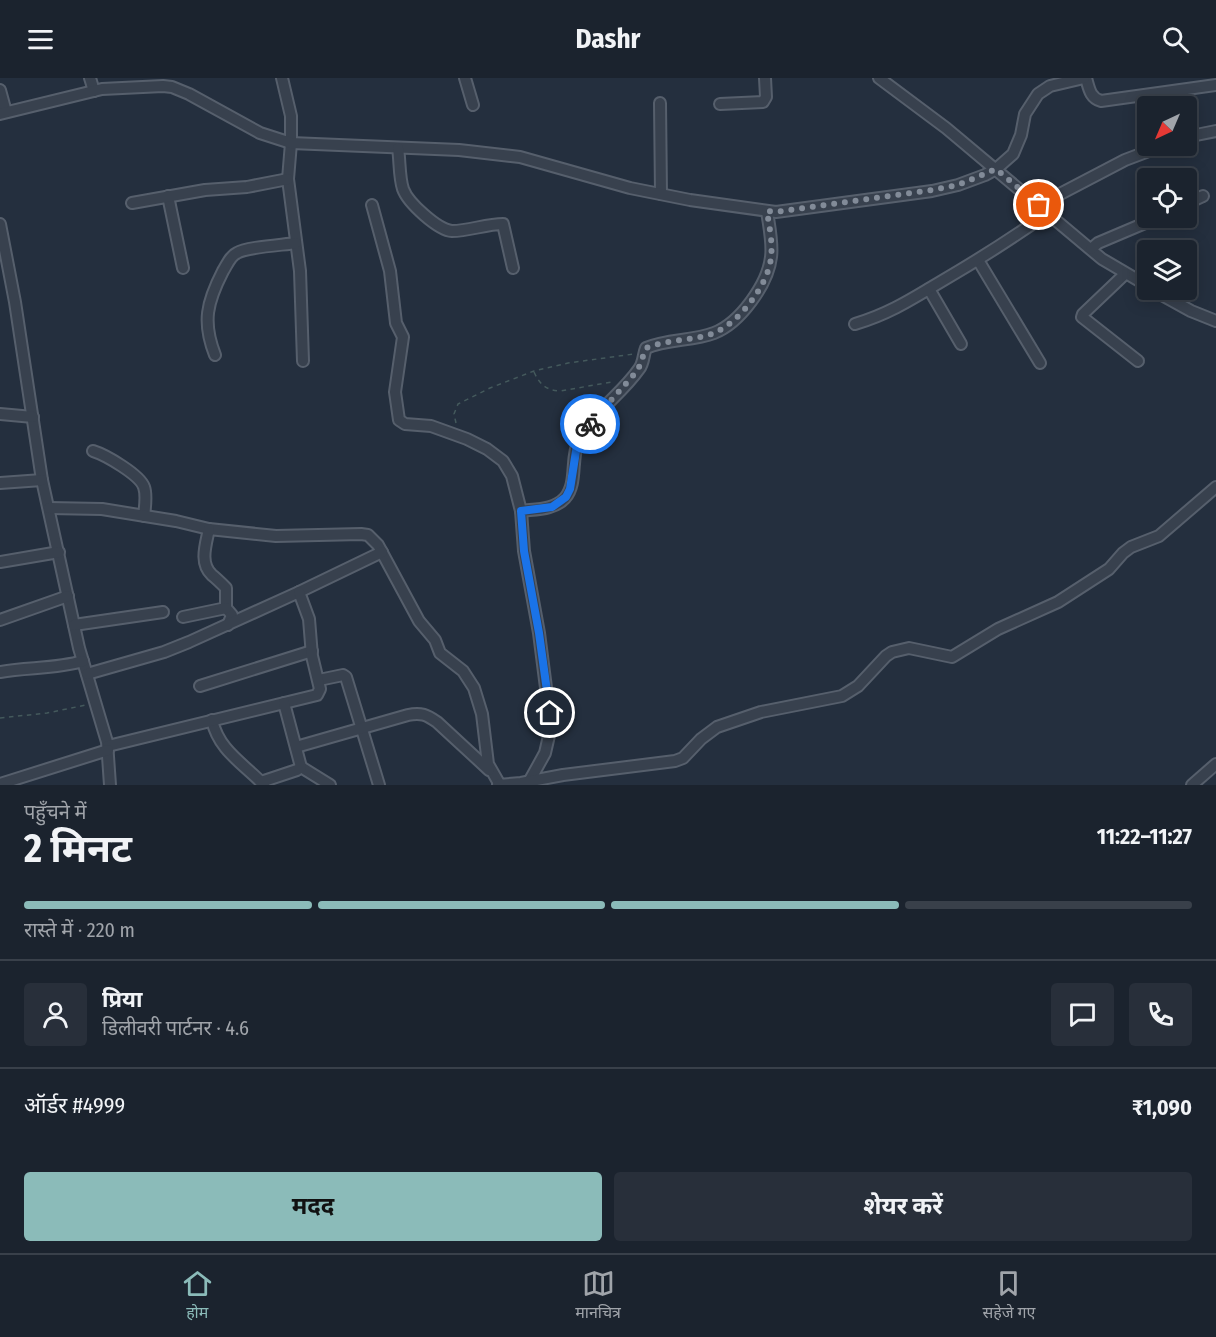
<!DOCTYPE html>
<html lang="hi">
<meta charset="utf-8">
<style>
body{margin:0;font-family:"Fira Sans Condensed","Noto Sans Devanagari",sans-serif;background:#282f3a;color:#f1f3f6;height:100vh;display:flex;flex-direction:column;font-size:22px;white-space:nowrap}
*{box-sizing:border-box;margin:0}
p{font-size:20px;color:#a0a4aa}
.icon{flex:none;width:33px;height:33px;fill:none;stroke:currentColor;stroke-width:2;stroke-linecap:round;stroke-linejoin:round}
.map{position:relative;height:707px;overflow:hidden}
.drawer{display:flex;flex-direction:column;background:#1b232e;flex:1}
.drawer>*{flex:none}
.needle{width:39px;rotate:224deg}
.fabs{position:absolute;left:1137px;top:18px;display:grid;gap:12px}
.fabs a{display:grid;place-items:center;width:60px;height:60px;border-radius:6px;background:#1b232e;box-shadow:0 3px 15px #0003,0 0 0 2px #39404a;font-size:30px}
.pin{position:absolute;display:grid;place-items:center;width:51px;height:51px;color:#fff;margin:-26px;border:3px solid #fff;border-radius:50%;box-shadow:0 2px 6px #0007}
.courier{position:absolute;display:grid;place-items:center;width:60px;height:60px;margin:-30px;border:4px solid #1a73e8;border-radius:50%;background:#fff;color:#222;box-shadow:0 2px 8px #0007}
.overview em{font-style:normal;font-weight:700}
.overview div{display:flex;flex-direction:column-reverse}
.overview{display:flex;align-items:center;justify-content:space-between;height:102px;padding:0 24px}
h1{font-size:39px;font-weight:700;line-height:45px}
.bar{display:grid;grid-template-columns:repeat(4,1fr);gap:9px 6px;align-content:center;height:72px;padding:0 24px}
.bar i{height:8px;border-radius:4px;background:#39404a}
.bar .active{background:#8bbbb9}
.bar p{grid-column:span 4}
.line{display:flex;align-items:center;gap:15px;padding:0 24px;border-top:2px solid #39404a}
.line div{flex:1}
.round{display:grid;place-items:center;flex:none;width:63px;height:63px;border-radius:6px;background:#282f3a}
.action{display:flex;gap:12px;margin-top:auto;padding:12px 24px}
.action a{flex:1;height:69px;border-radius:6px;background:#8bbbb9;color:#111;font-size:24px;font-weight:700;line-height:69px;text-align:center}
.action a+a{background:#282f3a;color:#f1f3f6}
header{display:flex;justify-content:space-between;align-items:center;height:78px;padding:0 24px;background:#1b232e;font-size:27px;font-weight:700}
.menu{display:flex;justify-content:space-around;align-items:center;height:84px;border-top:2px solid #39404a;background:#1b232e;font-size:16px;color:#a0a4aa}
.menu a{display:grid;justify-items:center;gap:3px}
.menu .active{color:#8bbbb9}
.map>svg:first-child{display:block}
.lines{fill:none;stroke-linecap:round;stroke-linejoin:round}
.minor-casing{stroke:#565f6c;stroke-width:14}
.path{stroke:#44595c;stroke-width:1.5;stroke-dasharray:4.5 4.5;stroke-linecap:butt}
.minor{stroke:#38414e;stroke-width:10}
.done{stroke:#828b98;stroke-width:6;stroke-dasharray:0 10.8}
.route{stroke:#1a73e8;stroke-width:8}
</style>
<header><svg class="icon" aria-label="menu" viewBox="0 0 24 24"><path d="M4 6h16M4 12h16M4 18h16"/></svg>Dashr<svg class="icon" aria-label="search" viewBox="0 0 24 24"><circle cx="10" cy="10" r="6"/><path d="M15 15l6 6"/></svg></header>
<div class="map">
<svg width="1216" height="707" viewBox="0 0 1216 707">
<rect width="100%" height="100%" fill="#242f3e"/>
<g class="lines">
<defs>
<g id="minor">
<path d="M90,0L94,13"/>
<path d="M282,0L291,38V65L288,101L300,193L303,283"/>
<path d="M465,0L473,27"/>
<path d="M879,0L946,50L1102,181L1148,208"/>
<path d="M1086,0C1089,10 1090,20 1101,23L1216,7"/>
<path d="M0,12L6,34"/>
<path d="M660,25L661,116"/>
<path d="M720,26L763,24L766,19L765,0"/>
<path d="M0,36L102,11L163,8L172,9L189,16L260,55L291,65L459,72L520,79L630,110L690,122L776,134L932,113L958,107L985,97L996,91L1013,76L1021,57L1025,36L1038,16L1050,8L1084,0"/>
<path d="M1186,59L1216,53"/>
<path d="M398,70C400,83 399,99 403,111C408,125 438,152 452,153C469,153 486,146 503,146L513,190"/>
<path d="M168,118L183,190"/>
<path d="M132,125L205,112L247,109L288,101"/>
<path d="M1186,126L1203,118"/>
<path d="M372,127L390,193L396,245L403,259L395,314L399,342L405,346L431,348L467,361L487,371L503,383L512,398L521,433L524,473L539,555L551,649L545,675L529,704"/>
<path d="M1039,127L1125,82L1162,68"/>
<path d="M0,146L15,224L42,402L79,570L107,664L110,707"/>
<path d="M1091,171L1098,165L1157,140"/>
<path d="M978,182L1040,285"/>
<path d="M1125,196L1083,236L1082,239L1138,283"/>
<path d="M929,211L961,266"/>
<path d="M1153,212L1191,233L1216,243"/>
<path d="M855,246C889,236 912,221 942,203C978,182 1014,159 1048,135"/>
<path d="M215,277C202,244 207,224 223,193C227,187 230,178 237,175C246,169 283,167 296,165"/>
<path d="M0,336L33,339"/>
<path d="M93,373C106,377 140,397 144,409C147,417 145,429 144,438"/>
<path d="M0,405L42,402"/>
<path d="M49,430L102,431L176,443L209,451L276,458L361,456L368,457L378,467L419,543L435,562L440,575L463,593L474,610L482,636L488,686L500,707"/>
<path d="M521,433C536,431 554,432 565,420C578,405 570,380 579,362C593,334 621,317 639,291C644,285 643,277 646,270C667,261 693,263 714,255C740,245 768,206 771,179C773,165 769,148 767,133"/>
<path d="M209,451C206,466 199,485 212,497C217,501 221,505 226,510V530L232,537L228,547"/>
<path d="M0,484L59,474"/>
<path d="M183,539L226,530"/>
<path d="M0,542L68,518"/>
<path d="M74,547L163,534"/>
<path d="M0,594C28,589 56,591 83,583"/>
<path d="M87,596L164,574L189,564L299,514L382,474"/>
<path d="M319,602L343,597L346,599L379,707"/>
<path d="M200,608L312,573"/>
<path d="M212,642C219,673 243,685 264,707"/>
<path d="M108,668L317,617L320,611L312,578L309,541L299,514"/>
<path d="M296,669L408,637C421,634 427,637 437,644L489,692"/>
<path d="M301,689L330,707"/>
<path d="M261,704L297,692L301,689L284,625"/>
<path d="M0,706L108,672"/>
<path d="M498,707L521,705L563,697L675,683L683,680L701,661L717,649L761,634L842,618L858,608L886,578L892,574L909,570L952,579L998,551L1058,524L1109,491L1123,475L1131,469L1159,458L1216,409"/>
<path d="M1192,707L1216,686"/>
</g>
</defs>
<use href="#minor" class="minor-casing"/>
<g class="path">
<path d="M534,294C540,307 546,312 560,313L612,304"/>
<path d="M456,345L454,336L458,326L490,310L534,293L568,285L634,276"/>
<path d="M0,640L47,635L86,627"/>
</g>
<use href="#minor" class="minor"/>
</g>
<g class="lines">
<path class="done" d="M590,346L638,292L646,270C668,261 693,263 714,255C739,245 769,206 771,179C773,164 769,148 767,133L776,134L932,112L958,107L996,91L1039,127"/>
<path class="route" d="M550,635L539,555L524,473L521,433L552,429L566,419L570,411L577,367L590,346"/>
</g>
</svg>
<div class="fabs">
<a><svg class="needle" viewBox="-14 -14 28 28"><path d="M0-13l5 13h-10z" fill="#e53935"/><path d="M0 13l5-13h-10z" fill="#a0a4aa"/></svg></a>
<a><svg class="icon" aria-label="locate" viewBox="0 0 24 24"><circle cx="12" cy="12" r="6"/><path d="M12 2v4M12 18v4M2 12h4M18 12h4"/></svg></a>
<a><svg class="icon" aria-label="layers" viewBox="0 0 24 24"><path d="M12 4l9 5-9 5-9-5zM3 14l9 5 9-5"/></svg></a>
</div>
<div class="pin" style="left:1039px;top:127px;background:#ea580c"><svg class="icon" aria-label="bag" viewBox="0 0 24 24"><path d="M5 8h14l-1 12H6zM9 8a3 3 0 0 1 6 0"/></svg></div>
<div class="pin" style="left:550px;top:635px;background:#1f2937"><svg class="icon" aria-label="home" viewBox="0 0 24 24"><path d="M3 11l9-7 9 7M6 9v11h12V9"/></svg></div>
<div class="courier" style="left:590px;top:346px"><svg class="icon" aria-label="bike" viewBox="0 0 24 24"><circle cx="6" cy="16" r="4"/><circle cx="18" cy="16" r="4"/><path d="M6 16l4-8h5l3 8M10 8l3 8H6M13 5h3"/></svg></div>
</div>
<section class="drawer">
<div class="overview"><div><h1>2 मिनट</h1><p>पहुँचने में</p></div><em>11:22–11:27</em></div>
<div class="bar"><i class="active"></i><i class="active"></i><i class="active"></i><i></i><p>रास्ते में · 220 m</p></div>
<div class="line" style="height:108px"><a class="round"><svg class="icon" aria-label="person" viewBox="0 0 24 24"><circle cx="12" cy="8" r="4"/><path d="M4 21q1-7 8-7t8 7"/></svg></a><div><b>प्रिया</b><p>डिलीवरी पार्टनर · 4.6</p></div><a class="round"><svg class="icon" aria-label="chat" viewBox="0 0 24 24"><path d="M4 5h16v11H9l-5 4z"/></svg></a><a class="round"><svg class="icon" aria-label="phone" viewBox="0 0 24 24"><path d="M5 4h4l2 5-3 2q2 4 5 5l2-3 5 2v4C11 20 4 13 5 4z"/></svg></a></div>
<div class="line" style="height:78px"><div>ऑर्डर #4999</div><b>₹1,090</b></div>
<div class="action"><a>मदद</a><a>शेयर करें</a></div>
</section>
<nav class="menu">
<a class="active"><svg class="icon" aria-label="home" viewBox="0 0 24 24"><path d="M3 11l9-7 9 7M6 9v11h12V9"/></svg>होम</a>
<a><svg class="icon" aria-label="map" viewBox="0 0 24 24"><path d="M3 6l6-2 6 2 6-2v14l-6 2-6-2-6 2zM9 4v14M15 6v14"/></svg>मानचित्र</a>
<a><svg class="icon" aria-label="saved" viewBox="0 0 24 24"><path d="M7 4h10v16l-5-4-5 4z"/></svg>सहेजे गए</a>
</nav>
